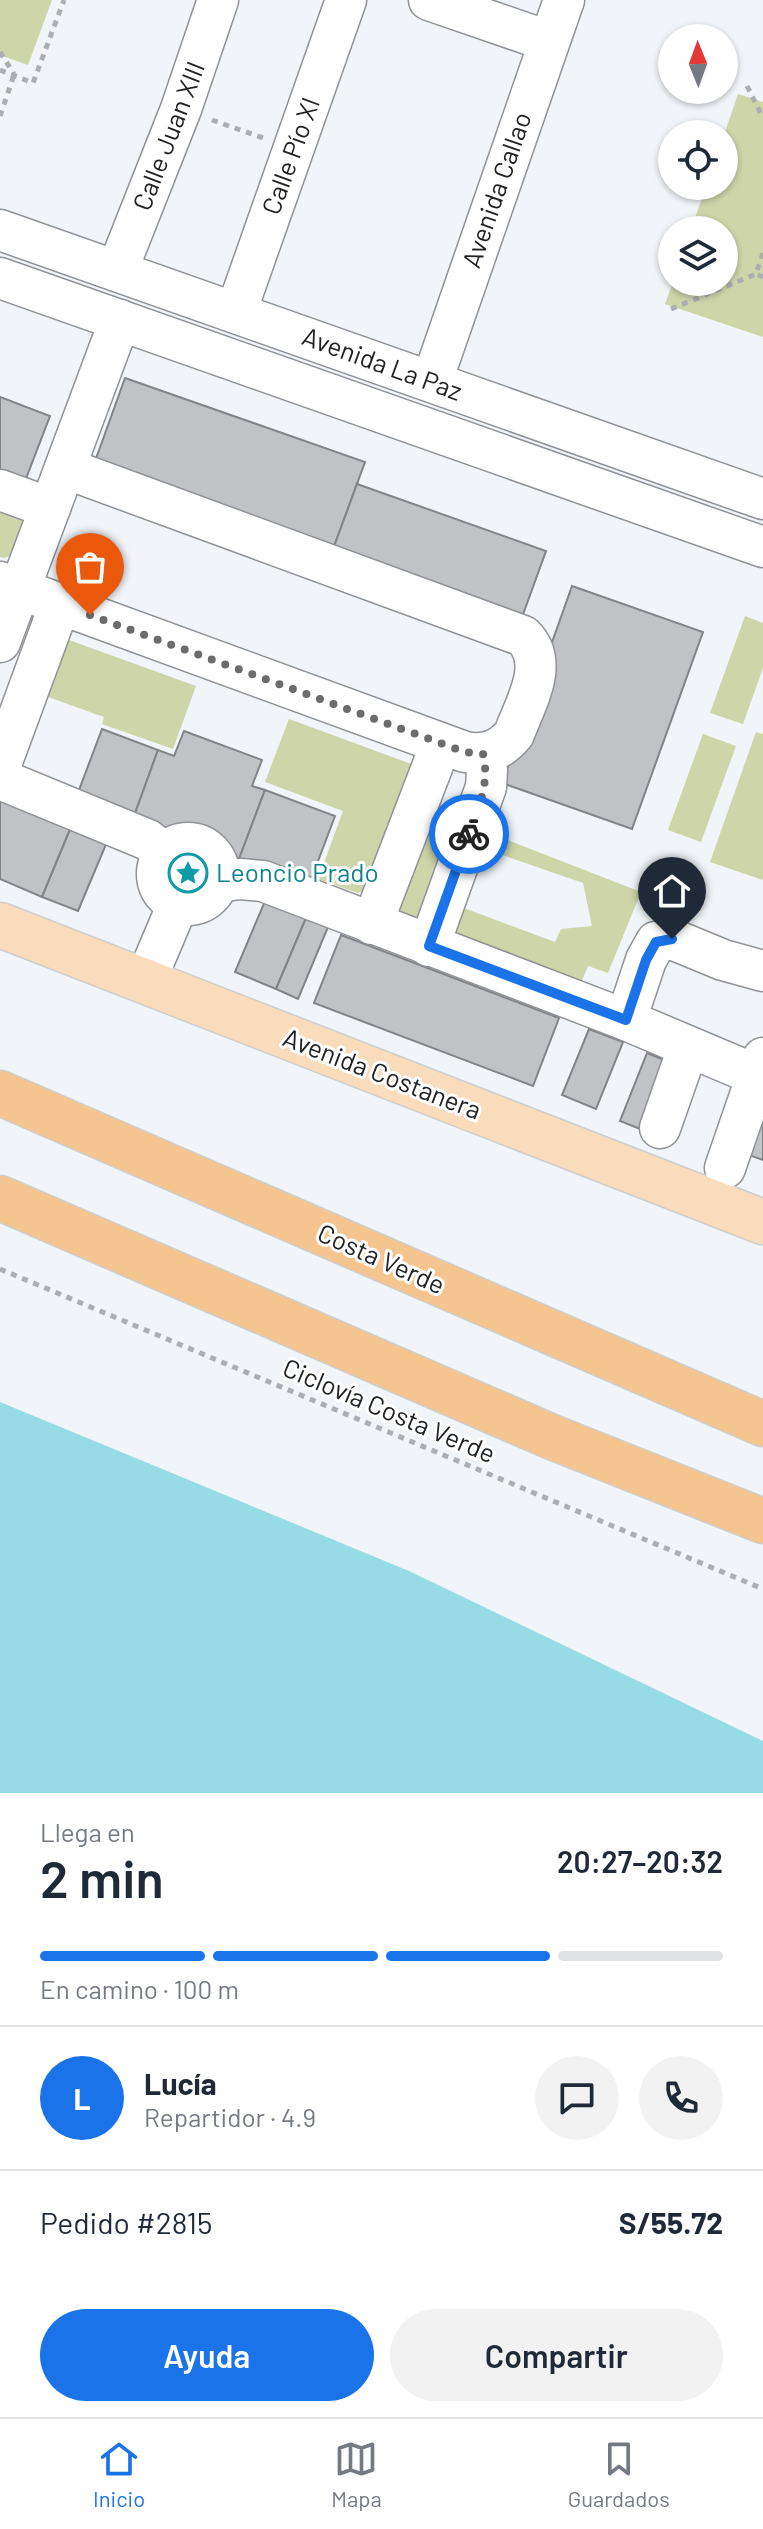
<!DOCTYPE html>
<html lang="es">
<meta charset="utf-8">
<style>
body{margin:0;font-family:Barlow,sans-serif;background:#f2f2f3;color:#1f2937;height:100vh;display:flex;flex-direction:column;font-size:30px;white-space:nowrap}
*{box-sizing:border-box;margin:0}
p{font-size:26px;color:#747a83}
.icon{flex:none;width:44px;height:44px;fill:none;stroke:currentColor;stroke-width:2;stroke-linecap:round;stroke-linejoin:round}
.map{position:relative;height:1793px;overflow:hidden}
.details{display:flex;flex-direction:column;background:#fff;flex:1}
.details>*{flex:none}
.needle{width:52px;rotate:359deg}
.tools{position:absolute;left:658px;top:24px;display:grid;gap:16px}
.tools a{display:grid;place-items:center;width:80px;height:80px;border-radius:50%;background:#fff;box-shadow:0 2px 6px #0004;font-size:40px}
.pin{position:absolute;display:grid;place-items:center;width:68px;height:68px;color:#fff;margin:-82px -34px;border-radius:50% 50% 50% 0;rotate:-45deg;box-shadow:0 0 8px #0007}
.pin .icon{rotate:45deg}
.courier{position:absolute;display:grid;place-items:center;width:80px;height:80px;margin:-40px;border:6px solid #1a73e8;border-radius:50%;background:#fff;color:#222;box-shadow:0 2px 10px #0007}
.summary em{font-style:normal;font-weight:600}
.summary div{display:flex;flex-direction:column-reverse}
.summary{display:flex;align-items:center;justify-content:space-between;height:136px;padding:0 40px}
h1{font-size:52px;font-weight:600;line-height:60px}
.bar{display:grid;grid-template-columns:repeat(4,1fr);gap:12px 8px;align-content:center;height:96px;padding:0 40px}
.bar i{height:10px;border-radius:6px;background:#e0e1e3}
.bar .on{background:#1a73e8}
.bar p{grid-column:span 4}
.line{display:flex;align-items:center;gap:20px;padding:0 40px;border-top:2px solid #e0e1e3}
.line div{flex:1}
.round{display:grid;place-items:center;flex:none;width:84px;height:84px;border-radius:42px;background:#f2f2f3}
.cta{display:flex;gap:16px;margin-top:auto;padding:16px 40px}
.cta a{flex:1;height:92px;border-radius:48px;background:#1a73e8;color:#fff;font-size:32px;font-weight:600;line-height:92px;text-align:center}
.cta a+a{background:#f2f2f3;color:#1f2937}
.tab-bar{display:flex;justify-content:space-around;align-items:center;height:112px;border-top:2px solid #e0e1e3;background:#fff;font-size:22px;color:#747a83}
.tab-bar a{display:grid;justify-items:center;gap:4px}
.tab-bar .on{color:#1a73e8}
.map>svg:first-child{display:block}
.green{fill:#ced5a9}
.water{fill:#97dbe5}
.building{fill:#c0c2c6;stroke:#828488;stroke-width:2}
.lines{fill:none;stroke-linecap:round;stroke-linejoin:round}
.minor-casing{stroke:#8f9296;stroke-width:43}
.major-casing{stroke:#cececf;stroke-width:47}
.highway-casing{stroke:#cececf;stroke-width:47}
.path{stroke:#acafb2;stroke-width:5;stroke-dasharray:6 6;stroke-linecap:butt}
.minor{stroke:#fff;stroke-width:40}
.major{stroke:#f9dcbc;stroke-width:44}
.highway{stroke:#f5c590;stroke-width:44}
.done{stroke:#6a6c6e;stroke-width:8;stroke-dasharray:0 14.4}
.route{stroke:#1a73e8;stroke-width:10}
.labels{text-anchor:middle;stroke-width:6;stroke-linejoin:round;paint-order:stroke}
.street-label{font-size:26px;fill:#212224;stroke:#fff}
.culture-label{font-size:26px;fill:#0d838f;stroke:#fff;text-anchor:start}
</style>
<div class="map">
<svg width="763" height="1793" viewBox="0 0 763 1793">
<rect width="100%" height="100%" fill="#f1f4f8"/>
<g class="green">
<path d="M0,0H52L28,65L0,55Z"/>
<path d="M738,94L763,102V337L665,304L673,282H724V230H691L706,186H724V135Z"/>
<path d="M0,501L28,517L13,555L4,558L0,557Z"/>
<path d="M745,616L763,623V668L743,724L710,713Z"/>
<path d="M69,640L196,686L173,749L102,724L104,717L48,697Z"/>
<path d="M289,719L414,765L368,889L358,893L318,879L343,811L265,782Z"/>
<path d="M756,732L763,734V880L710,862Z"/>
<path d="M703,734L736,746L701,842L668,830Z"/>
<path d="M431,811L456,820L415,926L390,916Z"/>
<path d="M479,829L641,892L608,973L588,966L579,988L451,937L453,904L555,942L561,929L592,926L583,883L494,852L489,865L463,875Z"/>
</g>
<path class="water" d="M0,1402L409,1571L763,1741V1793H0Z"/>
<g class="building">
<path d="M125,378L365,462L332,552L93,467Z"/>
<path d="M0,397L50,416L22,489L0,481Z"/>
<path d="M357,484L546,551L521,620L332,552Z"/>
<path d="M572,586L703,632L632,829L502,783Z"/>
<path d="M102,729L158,750L133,819L76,798Z"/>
<path d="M184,731L262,760L252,786L265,790L239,859L133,819L158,750L174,756Z"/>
<path d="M265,790L335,816L309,885L239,859Z"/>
<path d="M0,799L71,827L42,897L0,879Z"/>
<path d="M71,827L107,842L78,911L42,897Z"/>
<path d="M265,901L306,918L276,989L235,972Z"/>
<path d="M306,918L328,927L298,999L276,989Z"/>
<path d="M341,935L559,1018L533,1086L314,1003Z"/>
<path d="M589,1029L623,1042L596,1109L562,1095Z"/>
<path d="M647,1053L667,1061L640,1129L620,1121Z"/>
<path d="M763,1100V1160L743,1153Z"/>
</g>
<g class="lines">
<defs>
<g id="minor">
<path d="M429,0L548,41"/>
<path d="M0,230L763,499"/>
<path d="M117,271L181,109L218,0"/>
<path d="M0,278L763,547"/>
<path d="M236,312L346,0"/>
<path d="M432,381L564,0"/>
<path d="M0,490L50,508"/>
<path d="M0,582L465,752C485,756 501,750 514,734C525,704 551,663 523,636L65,468"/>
<path d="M0,642L120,320"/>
<path d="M0,767L60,604"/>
<path d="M0,779L148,840L164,853"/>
<circle cx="188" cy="874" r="31"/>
<path d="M218,882L240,879L263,881L626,1020L756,1075"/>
<path d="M372,924L441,744"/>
<path d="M429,946L486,787L487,770L483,754"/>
<path d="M145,982L178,904"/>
<path d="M626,1020L646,960L656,942L672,939L723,960L763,971"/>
<path d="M660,1128L688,1048"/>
<path d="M725,1168L763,1058"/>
</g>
<path id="major" d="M0,925L763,1222"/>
<g id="highway">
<path d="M0,1093L763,1424"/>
<path d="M0,1198L552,1437L763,1521"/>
</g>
</defs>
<use href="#minor" class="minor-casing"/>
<use href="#major" class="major-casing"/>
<use href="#highway" class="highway-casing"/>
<g class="path">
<path d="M0,52L14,74"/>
<path d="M0,70L33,83L64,0"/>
<path d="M747,86L763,118"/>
<path d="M0,116L14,75"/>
<path d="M212,120L263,138"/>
<path d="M763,253L756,274L763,277"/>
<path d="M671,309L756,274"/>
<path d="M0,1269L763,1589"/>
</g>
<use href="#minor" class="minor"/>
<use href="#major" class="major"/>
<use href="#highway" class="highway"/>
</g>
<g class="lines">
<path class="done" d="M90,615L465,752L483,754C490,783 479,806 469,834"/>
<path class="route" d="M469,834L429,946L626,1020L646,960L656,942L672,939"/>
</g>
<defs>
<symbol id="sight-ring" viewBox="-11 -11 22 22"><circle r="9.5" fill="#fff" stroke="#0f9aa8" stroke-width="1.5"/><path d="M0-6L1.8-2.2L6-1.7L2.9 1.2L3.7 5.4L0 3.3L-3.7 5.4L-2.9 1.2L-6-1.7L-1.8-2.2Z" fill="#0f9aa8"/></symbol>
</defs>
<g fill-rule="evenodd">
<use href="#sight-ring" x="166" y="851" width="44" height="44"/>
</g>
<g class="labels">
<g class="street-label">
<text transform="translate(169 136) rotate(-69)" y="9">Calle Juan XIII</text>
<text transform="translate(291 156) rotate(-70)" y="9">Calle Pío XI</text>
<text transform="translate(497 190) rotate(-71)" y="9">Avenida Callao</text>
<text transform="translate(382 364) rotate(20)" y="9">Avenida La Paz</text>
<text transform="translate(382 1074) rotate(21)" y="9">Avenida Costanera</text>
<text transform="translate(381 1259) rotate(24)" y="9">Costa Verde</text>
<text transform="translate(389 1411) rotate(23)" y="9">Ciclovía Costa Verde</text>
</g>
<g class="culture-label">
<text x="216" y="882">Leoncio Prado</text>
</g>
</g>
</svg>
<div class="tools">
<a><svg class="needle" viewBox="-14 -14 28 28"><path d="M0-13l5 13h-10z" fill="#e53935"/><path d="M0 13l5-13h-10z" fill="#747a83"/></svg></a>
<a><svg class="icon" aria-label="locate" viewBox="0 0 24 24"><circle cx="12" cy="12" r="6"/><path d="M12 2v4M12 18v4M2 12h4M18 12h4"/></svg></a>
<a><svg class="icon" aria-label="layers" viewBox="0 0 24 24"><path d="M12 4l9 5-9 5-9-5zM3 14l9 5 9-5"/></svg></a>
</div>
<div class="pin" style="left:90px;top:615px;background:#ea580c"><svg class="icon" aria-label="bag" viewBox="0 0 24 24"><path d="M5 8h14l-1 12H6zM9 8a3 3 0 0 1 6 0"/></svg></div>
<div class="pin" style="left:672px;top:939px;background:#1f2937"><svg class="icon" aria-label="home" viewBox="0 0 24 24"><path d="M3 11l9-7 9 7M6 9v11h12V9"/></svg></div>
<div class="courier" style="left:469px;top:834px"><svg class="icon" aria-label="bike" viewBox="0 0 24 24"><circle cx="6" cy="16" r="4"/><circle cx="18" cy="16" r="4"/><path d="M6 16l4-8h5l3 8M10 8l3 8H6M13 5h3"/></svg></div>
</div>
<section class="details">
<div class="summary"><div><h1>2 min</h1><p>Llega en</p></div><em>20:27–20:32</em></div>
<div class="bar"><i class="on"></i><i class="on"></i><i class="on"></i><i></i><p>En camino · 100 m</p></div>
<div class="line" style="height:144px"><b class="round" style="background:#1a73e8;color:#fff">L</b><div><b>Lucía</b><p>Repartidor · 4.9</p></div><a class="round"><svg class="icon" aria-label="chat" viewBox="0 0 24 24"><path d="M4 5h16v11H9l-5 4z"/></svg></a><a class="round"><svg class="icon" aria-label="phone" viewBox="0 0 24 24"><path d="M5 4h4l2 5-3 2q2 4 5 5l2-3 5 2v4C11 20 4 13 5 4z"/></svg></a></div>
<div class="line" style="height:104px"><div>Pedido #2815</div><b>S/55.72</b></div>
<div class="cta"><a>Ayuda</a><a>Compartir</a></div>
</section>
<nav class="tab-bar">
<a class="on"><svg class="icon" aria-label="home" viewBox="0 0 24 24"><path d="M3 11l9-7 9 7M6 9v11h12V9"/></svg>Inicio</a>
<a><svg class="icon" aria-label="map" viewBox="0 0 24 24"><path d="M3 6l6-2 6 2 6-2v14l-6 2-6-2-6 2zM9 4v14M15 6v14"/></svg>Mapa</a>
<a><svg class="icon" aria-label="saved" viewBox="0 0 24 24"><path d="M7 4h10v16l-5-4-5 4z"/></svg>Guardados</a>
</nav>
